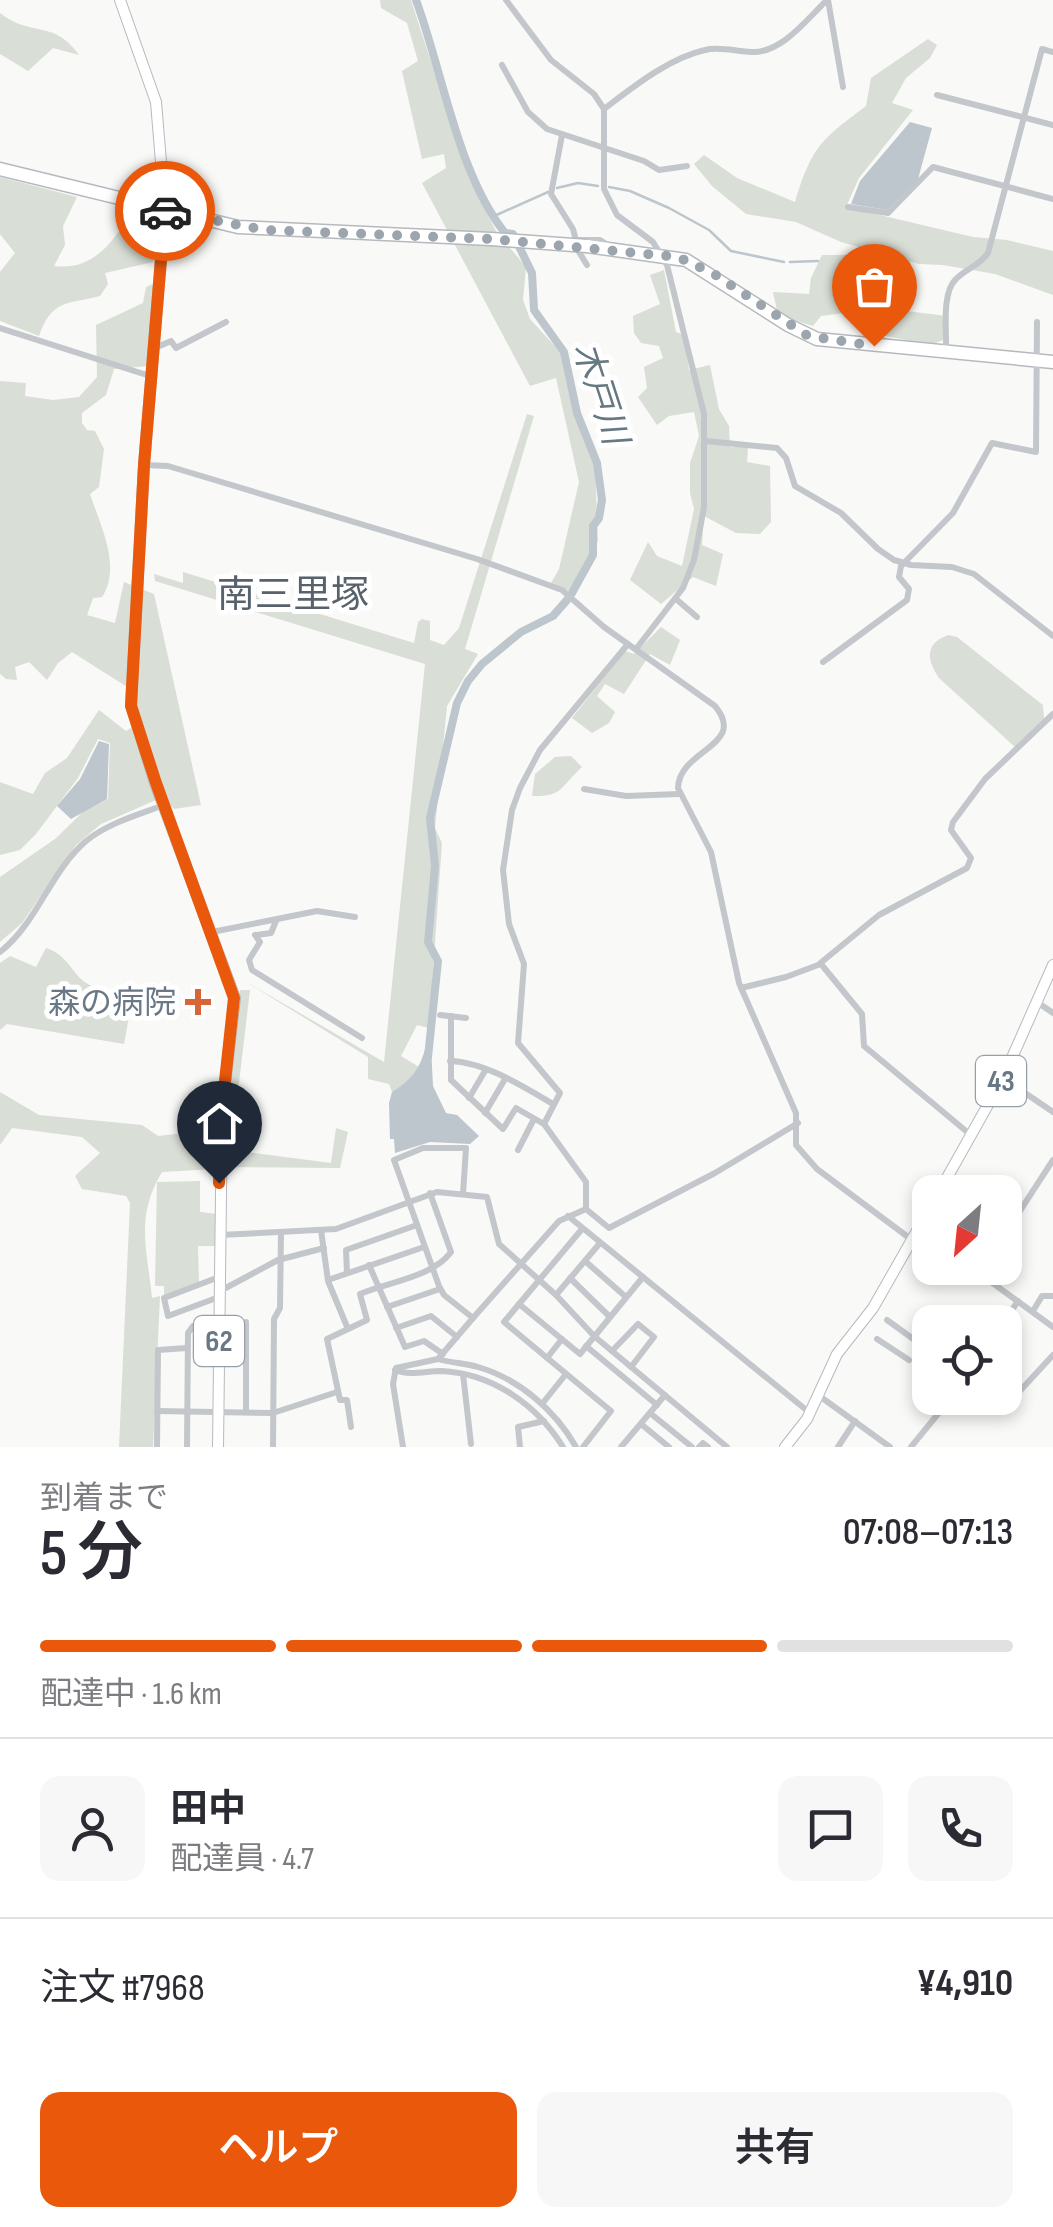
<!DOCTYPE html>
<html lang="ja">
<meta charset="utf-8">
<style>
body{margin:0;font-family:"Sofia Sans Condensed","Noto Sans JP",sans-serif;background:#f7f7f7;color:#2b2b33;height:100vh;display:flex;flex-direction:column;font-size:38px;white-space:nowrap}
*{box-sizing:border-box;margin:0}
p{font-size:32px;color:#7c7c81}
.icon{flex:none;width:55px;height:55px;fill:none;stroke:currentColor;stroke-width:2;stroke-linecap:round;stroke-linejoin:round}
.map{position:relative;height:1447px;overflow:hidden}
.panel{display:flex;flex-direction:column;background:#fff;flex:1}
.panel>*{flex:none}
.needle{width:65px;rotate:207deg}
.fabs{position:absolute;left:912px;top:1175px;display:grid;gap:20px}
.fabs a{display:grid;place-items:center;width:110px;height:110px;border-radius:20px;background:#fff;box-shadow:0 5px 15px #0003;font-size:50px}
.pin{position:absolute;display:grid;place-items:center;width:85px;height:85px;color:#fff;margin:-102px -42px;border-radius:50% 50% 50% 0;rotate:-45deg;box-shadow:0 0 10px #0007}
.pin .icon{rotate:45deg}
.courier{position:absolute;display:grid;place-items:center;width:100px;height:100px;margin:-50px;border:8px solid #ea580c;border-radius:50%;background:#fff;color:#222;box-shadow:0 2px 12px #0007}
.head em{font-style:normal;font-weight:600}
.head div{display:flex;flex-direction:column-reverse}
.head{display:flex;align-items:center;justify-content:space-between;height:170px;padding:0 40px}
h1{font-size:65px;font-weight:600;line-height:75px}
.bar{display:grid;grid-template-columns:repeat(4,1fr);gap:15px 10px;align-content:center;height:120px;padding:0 40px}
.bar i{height:12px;border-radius:8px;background:#e1e1e2}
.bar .current{background:#ea580c}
.bar p{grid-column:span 4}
.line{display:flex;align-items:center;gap:25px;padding:0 40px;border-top:2px solid #e1e1e2}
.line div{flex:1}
.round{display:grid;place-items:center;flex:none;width:105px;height:105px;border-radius:20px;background:#f7f7f7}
.cta{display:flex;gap:20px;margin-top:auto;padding:20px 40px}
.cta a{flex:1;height:115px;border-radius:20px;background:#ea580c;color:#fff;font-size:40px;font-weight:600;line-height:115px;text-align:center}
.cta a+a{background:#f7f7f7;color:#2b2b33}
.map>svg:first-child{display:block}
.green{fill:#d9ded6}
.water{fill:#bdc6cc}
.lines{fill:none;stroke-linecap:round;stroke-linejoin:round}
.stream{stroke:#bdc6cc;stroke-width:2.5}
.river{stroke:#bdc6cc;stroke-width:8}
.major-casing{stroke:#b6babe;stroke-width:12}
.highway-casing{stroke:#b6b9bd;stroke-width:15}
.minor{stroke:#c3c6ca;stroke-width:6}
.major{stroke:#fff;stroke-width:10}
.highway{stroke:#fff;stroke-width:12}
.highway-bridge-casing{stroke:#b6b9bd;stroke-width:15;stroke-linecap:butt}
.highway-bridge{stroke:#fff;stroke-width:12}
.done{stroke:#9ca5ae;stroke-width:10;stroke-dasharray:0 18}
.route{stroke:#ea580c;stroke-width:12}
.poi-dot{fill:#d86538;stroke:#fff;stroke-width:4}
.labels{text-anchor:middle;stroke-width:10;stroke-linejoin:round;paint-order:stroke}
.shield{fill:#fff;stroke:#97a0aa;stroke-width:2.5}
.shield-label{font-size:30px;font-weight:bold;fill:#6a7886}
.poi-label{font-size:32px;fill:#6a7886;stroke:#fff;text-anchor:end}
.water-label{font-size:35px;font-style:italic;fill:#667881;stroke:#fff}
.quarter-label{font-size:38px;fill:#58626c;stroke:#fff}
</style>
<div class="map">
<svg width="1053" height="1447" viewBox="0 0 1053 1447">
<rect width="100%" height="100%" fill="#f9f9f7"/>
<g class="green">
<path d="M380,0H411L468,176L496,231L526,267L523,300L530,319L562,354L572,403L595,466L598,540L588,571L569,591L551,583L559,569L579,482L556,378L530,386L422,183L446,168L444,154L422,159L402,71L418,61L407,23L381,8Z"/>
<path d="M0,13C32,38 54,19 79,55L53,48L28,71L0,54Z"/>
<path d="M928,39L937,45L930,58L906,78L892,103L913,110L859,178L846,207L973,237L1007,240L1053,251V295L995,274L943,265L919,264L841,242L796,222L746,214L712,186L694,164L704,155L737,178L795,202C812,146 821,140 866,106L871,78Z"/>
<path d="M0,177L77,197L63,226L65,245L54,266C92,271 113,243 130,214L149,216L160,233L153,262L105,273L108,284L100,296C66,305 52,299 39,336L0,321V272L15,253L0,234Z"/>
<path d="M822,255H854C845,278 850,290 844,313L821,316L813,326L778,315L773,292L809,294L811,278Z"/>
<path d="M664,270L676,332L684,335L689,370L710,365L719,409L729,426L730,447H748L747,462L770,466L771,522L760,534L736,533L704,516L702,545L723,554L716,586L693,577L661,604L630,580L648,542L657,556L682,566L694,509L690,493V463L699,436L694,412L669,416L657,425L638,397L647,388L644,367L663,358L659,346L641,343L634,333L633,316L660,304L650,275Z"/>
<path d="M155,283L149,366L114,369L106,395L82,413V423L87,430L95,431L104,449L99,487L90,494C100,525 122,566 102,597L93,598L87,615L115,623L124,582L154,594L201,805L174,809L163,797L101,824L76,845L22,923L0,942V877L55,839L84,811L108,799L110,743L98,739L78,778L36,834L20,850L0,855V782L33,794L45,773L67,758L99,710L126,731L134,726L132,690L72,652L58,663L47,680L29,662L15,667L17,680L6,679L0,674V381L26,383L25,396L53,400L79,397L97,377L96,325L143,303L146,287Z"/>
<path d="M882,308L947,316L943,340L931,345L881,335Z"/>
<path d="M527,414L534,416L465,649L478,654L447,706L435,828L442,843L429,1028L417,1025L401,1056L419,1067L406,1084L392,1092L389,1084L368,1079V1057L243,980L384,1062L425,664L155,581L154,574L183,583V572L414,643L418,622L422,619L430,621V640L444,645L459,628Z"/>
<path d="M661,627L680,640L670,665L650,654L624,694L605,684L597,696L615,712L609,723L592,733L572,718L625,651L634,654Z"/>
<path d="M948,635L957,637L1043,705L1044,719L1015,747L939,678C927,660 924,644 948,635Z"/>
<path d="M571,756L582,767C560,787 563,797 532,796L535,774L555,757Z"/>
<path d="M46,948C79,959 69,991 118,990L130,1011L124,1044L7,1024L0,1030V963L10,956L36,967Z"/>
<path d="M240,990H250L231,1150L331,1163L336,1128L348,1132L340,1168L223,1167L224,1113Z"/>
<path d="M0,1092L39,1115L142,1125L158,1136L209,1130L214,1169L162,1172C135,1217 147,1248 152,1298L160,1296L153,1447H119L130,1203L126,1196L82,1189L75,1176L100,1153L82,1137L12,1128L0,1145Z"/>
<path d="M200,1181V1212L217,1214L216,1246H198L199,1283L164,1296V1286H155L157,1182Z"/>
</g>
<g class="water">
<path d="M910,122L932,128L918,179L887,210L851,204L860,181Z"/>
<path d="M99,741L109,744L107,799L71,819L57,806L80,779Z"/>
<path d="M426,1046L431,1047L433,1086L446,1113L457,1115L479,1136L470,1144L430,1142L395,1153L394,1139H390L389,1103L392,1092C413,1079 420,1068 426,1046Z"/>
</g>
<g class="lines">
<g class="stream">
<path d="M609,187L630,191L669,208L709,230L731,251L784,262"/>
<path d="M557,188L578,183L598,186"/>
<path d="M492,217L548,192"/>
<path d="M790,262L818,261"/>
</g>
<g class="river">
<path d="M416,0C443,73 457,172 505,233L513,234L532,273L534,310L564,352L577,413L597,463L602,500L599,518L593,526V555L572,593"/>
<path d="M428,1057L438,961L428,942L435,866L430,818L457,703L468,681L482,664L521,632L553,616L567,600"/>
</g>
<defs>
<g id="major">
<path d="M120,0L156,102L165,210L144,465L131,705L155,783L235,998L222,1109L218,1447"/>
<path d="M939,1192L1003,1078L1053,965"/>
<path d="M785,1447L807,1419L837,1354L873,1308L930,1208"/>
</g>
<g id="highway">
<path d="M0,169L238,227L491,239"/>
<path d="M587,246L686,260L788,325L817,339L1053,362"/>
</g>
</defs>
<use href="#major" class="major-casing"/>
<use href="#highway" class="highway-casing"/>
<g class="minor">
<path d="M506,0L551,60L594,94L604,109V189L617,215L653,242L667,265L704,414V507L694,560L683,588L636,649"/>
<path d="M828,0L843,87"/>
<path d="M502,65L528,112L547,129L644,161L659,170L687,166"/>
<path d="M937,95L1053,125"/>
<path d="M604,109C633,87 669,58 705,50C720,46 737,52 752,52C782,53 807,19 827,0"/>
<path d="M562,135L551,194L573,229L579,252L587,265"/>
<path d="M848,207L888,213L933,167L1053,199"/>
<path d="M576,240H600L608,245"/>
<path d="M0,328L150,376"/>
<path d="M155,348L171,341L176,348L226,322"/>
<path d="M946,351C947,332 941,293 956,279C967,268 979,266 988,253L1042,49L1053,52"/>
<path d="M706,441L777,448L786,458L795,486L841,513L878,549L894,560L911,565L952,567L974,574L1053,636"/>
<path d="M145,465L168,466L477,559L562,590L604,627L715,706C748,746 679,749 678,788L711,852L739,983L796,1113V1145L817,1169L912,1240"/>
<path d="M676,599L697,617"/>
<path d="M823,662L907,600L909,589L899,577L901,566L953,513L992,443L1036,452L1037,322"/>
<path d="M584,789L626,796L679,794"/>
<path d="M212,932L317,911L355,917"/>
<path d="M255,935L260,942L249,960L252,970L362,1038"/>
<path d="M257,935L271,933L276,921"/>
<path d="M0,952C38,922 50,872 86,841C108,823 138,815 164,805"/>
<path d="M821,964L862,1014L864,1046L972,1136"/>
<path d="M741,988L786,977L818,965L879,915L967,868L971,858L951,830L953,822L985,779L1053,714"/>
<path d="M1037,1002L1053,1013"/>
<path d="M440,1015L466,1018"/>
<path d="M451,1016V1080L503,1129L516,1108L544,1124L586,1182V1209L609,1228L715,1173L798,1123"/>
<path d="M450,1061C485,1062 524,1087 553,1104"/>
<path d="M1003,1078L1053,1112"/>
<path d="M469,1098L485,1071"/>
<path d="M485,1113L505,1079"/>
<path d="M544,1124L560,1093L518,1043L524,964L509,924L503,870L512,810L520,788L540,750L628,644"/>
<path d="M518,1150L534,1119"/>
<path d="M463,1194L466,1148H423L394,1160L439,1286L444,1295L473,1318L559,1221L586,1209"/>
<path d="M568,1216L810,1413"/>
<path d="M582,1229L504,1322L611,1411L583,1447"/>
<path d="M918,1229L930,1237"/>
<path d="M321,1230L328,1281L348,1329"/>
<path d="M1005,1234L1053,1160"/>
<path d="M220,1235L336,1229L437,1192L487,1197L499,1244L556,1295L594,1336L727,1447"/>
<path d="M585,1261L626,1297"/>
<path d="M369,1265L405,1347L424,1341L443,1354"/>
<path d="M972,1268L1053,1327"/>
<path d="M347,1273L346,1250L417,1225"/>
<path d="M219,1277L164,1298L168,1316L219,1297"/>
<path d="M570,1278L610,1317"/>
<path d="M328,1280L424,1247"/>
<path d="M220,1291L278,1260L324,1248"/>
<path d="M556,1295L600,1243"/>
<path d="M519,1304L580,1354L643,1277"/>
<path d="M387,1307L440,1289"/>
<path d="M1033,1311L1042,1296H1053"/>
<path d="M887,1320L930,1351"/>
<path d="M1004,1322L1018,1301"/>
<path d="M396,1328L431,1316L457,1337"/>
<path d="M877,1339L909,1360"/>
<path d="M586,1346L657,1405"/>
<path d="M612,1351L638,1324L654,1337L631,1367"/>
<path d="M547,1358L562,1339"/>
<path d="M438,1359C451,1363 465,1363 478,1367C519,1379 555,1410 576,1447"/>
<path d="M395,1370C409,1376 426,1371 441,1371C492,1373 537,1405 563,1447"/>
<path d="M463,1374L471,1444"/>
<path d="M818,1395L890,1447"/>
<path d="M995,1398L1006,1406L1053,1355"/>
<path d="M542,1404L566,1374"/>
<path d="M157,1411L273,1413L337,1392"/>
<path d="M246,1412V1322"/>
<path d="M650,1413L692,1447"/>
<path d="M641,1424L669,1447"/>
<path d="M351,1427L347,1400H340L327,1339L367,1320L360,1294C388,1282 433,1277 451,1252L430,1193"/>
<path d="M157,1447L158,1350L187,1348"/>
<path d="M187,1447L188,1333L193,1326L219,1327"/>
<path d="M273,1447L274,1319L280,1308L281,1233"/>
<path d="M403,1447L393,1384L396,1368L438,1359L473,1318"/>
<path d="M520,1447L518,1427L544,1421"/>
<path d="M621,1447L665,1395"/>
<path d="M699,1447L703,1443L708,1447"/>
<path d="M838,1447L855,1421"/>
<path d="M911,1447L951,1398"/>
</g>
<use href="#major" class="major"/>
<use href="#highway" class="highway"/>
<defs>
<path id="highway-bridge" d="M491,239L587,246"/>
</defs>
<use href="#highway-bridge" class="highway-bridge-casing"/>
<use href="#highway-bridge" class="highway-bridge"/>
</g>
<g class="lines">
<path class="done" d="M165,211L265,230L491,239L678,257L714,274L808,336L874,346"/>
<path class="route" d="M165,211L144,465L131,706L156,783L234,998L222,1109L219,1183"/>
</g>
<path class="poi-dot" d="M193 987h10v10h10v10h-10v10h-10v-10h-10v-10h10z"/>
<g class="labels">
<g class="shield">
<rect x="976" y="1056" width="50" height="50" rx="8"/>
<rect x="194" y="1316" width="50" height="50" rx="8"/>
</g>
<g class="shield-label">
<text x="1001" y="1091">43</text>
<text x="219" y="1351">62</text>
</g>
<g class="poi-label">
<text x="176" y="1013">森の病院</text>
</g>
<g class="water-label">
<text transform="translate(601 393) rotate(72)" y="12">木戸川</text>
</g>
<g class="quarter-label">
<text x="293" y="607">南三里塚</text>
</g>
</g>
</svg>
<div class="fabs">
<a><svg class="needle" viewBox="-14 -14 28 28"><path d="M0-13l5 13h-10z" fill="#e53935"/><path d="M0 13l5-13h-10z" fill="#7c7c81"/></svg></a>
<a><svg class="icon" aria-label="locate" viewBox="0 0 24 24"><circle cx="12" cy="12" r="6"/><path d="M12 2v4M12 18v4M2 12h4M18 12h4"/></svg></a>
</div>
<div class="pin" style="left:874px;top:346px;background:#ea580c"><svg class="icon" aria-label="bag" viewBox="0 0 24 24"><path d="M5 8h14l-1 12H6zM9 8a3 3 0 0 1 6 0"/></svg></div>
<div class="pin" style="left:219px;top:1183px;background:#1f2937"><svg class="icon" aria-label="home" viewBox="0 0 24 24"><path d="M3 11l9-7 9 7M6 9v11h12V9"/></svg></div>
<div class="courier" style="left:165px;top:211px"><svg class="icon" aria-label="car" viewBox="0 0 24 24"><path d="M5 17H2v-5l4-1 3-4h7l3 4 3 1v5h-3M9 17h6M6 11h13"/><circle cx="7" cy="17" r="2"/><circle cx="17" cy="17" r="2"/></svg></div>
</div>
<section class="panel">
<div class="head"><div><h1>5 分</h1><p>到着まで</p></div><em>07:08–07:13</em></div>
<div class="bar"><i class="current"></i><i class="current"></i><i class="current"></i><i></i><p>配達中 · 1.6 km</p></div>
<div class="line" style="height:180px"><a class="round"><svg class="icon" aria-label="person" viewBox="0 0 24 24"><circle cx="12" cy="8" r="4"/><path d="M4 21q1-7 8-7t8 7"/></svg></a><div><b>田中</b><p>配達員 · 4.7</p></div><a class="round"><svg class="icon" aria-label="chat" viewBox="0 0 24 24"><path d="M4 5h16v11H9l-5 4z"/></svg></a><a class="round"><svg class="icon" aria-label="phone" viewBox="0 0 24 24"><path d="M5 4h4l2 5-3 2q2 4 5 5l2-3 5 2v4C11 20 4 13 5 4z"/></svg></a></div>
<div class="line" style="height:130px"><div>注文 #7968</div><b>¥4,910</b></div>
<div class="cta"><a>ヘルプ</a><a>共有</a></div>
</section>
